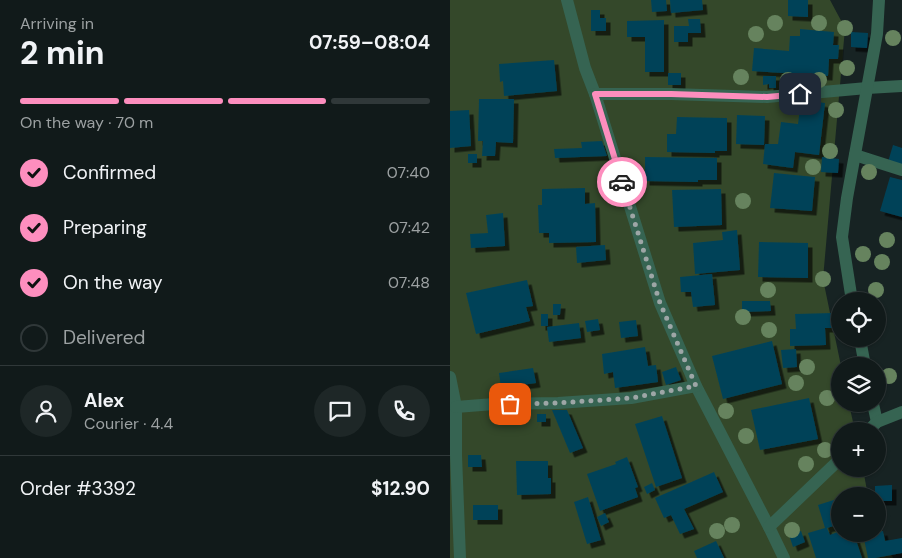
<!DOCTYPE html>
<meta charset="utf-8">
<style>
body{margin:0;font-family:"DM Sans",sans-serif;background:#1e2727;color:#f1f3f6;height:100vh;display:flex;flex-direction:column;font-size:19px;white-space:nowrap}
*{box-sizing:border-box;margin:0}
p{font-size:16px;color:#9ca1a2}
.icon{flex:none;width:28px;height:28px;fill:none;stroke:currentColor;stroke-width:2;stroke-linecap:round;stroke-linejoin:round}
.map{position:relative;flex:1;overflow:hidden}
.sheet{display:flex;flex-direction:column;background:#111a1a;width:450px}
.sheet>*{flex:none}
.buttons{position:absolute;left:381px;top:292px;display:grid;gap:10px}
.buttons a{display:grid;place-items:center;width:55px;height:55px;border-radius:50%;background:#111a1a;box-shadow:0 1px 4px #0004,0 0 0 1px #303839;font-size:25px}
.pin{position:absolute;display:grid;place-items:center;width:42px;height:42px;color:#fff;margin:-21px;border-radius:10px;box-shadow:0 2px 8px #0006}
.courier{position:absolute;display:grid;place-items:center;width:50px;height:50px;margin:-25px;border:4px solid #fd8ebe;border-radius:50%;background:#fff;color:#222;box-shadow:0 1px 6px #0007}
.head em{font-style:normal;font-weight:700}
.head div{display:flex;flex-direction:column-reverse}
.head{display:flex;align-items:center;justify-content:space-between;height:85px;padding:0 20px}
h1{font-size:32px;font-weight:700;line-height:38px}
.bar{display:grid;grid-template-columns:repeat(4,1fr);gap:8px 5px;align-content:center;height:60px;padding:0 20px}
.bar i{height:6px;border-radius:4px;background:#303839}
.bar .active{background:#fd8ebe}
.bar p{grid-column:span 4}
.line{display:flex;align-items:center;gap:12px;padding:0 20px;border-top:1px solid #303839}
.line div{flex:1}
.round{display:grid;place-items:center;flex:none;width:52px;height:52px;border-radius:26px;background:#1e2727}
ol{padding:0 20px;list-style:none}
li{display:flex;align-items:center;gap:15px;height:55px}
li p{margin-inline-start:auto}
li .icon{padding:5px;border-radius:50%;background:#fd8ebe;color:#111;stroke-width:4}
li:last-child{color:#9ca1a2}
li i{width:28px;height:28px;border:2px solid #303839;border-radius:50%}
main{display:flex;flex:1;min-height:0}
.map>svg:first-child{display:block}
.green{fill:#34482a}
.building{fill:#014359;filter:url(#shadow)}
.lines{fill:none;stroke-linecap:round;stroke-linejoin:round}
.minor{stroke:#366452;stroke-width:12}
.tree{fill:#66835e}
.done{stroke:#9da6a6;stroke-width:5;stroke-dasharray:0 9}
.route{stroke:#fd8ebe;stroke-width:6}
</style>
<main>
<section class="sheet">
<div class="head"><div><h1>2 min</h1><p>Arriving in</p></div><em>07:59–08:04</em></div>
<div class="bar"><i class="active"></i><i class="active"></i><i class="active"></i><i></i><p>On the way · 70 m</p></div>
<ol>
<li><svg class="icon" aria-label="check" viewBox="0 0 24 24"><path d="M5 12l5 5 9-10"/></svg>Confirmed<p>07:40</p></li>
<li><svg class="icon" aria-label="check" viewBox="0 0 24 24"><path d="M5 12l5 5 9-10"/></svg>Preparing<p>07:42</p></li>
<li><svg class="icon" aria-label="check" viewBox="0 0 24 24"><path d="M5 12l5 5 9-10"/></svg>On the way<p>07:48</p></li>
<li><i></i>Delivered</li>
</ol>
<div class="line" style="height:90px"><a class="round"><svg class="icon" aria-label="person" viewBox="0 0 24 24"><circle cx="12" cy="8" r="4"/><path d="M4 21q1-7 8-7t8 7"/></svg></a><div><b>Alex</b><p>Courier · 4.4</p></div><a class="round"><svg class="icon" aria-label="chat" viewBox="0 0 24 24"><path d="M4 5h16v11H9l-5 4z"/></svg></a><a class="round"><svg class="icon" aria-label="phone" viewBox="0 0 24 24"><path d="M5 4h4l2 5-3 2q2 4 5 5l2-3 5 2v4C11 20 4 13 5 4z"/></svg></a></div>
<div class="line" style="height:65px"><div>Order #3392</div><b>$12.90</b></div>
</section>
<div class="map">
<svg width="452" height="558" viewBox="0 0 452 558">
<defs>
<filter id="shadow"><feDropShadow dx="4.5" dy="4.5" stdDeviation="0" flood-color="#0009"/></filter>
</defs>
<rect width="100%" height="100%" fill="#172323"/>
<path class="green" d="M0,0H380L395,28L373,279L391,366H390V404H399L405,431H390V469H413L418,496H390V534H428V521L443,558H0Z"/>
<g class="building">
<path d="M201,0H216L217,11L202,12Z"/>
<path d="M220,0H252L253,10L221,13Z"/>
<path d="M338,0H358V17L338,16Z"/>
<path d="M141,10H150V18H156V31H141Z"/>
<path d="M238,19H250L251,33H238V42H224V26H239Z"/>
<path d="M214,20V72H195V37H177V21Z"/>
<path d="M350,29L384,32L383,45H389L388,59H379L378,76L302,71L304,48L339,51L340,36H350Z"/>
<path d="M401,32L418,33L417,48L401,47Z"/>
<path d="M104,60L107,91L54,96L53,81L50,82L49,64Z"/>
<rect x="218" y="73" width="13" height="12"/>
<path d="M313,76H326V88H319V84L313,85Z"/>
<path d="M29,99H64L63,143L46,142L45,156H32L33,141H28Z"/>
<path d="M351,100L375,103L369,155L345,152L343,168L313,164L315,144H328L331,122L348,124Z"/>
<path d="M19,110L21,146L0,148V111Z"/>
<path d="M287,115L315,116L314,145L286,144Z"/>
<path d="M227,117L277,118V151H265V153L217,152V134H226Z"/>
<path d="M152,141L157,156L105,158L104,149L132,148L131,142Z"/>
<path d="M443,145L452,148V166L438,162Z"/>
<rect x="18" y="154" width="9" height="9"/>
<path d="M195,157L267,158V180H248V182L195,181Z"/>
<path d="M372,157L389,159L388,173L371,172Z"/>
<path d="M324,173L365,177L362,211L320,208Z"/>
<path d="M440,177L452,180V217L430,211Z"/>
<path d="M135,188V204L145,203L146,242L99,243V233H89L88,205H92V189Z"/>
<path d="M271,189L272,225L224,227L222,190Z"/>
<path d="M53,213L55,246L21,248L20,234L38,233L36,215Z"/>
<path d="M287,230L290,270L245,274L243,243L273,240L272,232Z"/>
<path d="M309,242L358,243V278L308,277Z"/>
<path d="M155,245L156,260L127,263L126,247Z"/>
<path d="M262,274L265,305L243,307L241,292H231L230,277Z"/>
<path d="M77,280L83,306L76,307L80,321L26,334L16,293Z"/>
<path d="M292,301H320L321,311L292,312Z"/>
<path d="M103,304H111L110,315H103Z"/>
<path d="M383,313V328H375L376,345L340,346V329H346L345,314Z"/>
<rect x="91" y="314" width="7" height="12"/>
<path d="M148,319L150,330L137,332L135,321Z"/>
<path d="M186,320L188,336L171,338L169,322Z"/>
<path d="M129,323L131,338L99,342L97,327Z"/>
<path d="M322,341L332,384L273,399L262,356Z"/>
<path d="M195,347L198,366L206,365L208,382L165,388L163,372L154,374L152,354Z"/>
<path d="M346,349L347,367L333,368L331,350Z"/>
<path d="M226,367L231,380L216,385L212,372Z"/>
<path d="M83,368L86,383L51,388L49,373Z"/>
<path d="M359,398L368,439L310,450L301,410Z"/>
<path d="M102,410H117L133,448L120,453Z"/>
<rect x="87" y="414" width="9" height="8"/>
<path d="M212,416L232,478L206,487L185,424Z"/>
<path d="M18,455H31L32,467H18Z"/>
<path d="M177,457L188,487L185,488L188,497L150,511L137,474L166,464L165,462Z"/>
<path d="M66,461H98V478H101V494L67,495Z"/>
<path d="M264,472L273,492L234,509L244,529L230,534L221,515L214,518L205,498Z"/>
<path d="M202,483L205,490L197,494L194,487Z"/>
<path d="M442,485V501H428V496H425V486Z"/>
<path d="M138,497L151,540L137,544L124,502Z"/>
<path d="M390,498V524L377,528L380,535L390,531V534H404L412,558H366L358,533L375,528L368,505Z"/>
<rect x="23" y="505" width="25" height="15"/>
<path d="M155,513L159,522L151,526L147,517Z"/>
<path d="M351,531L355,542L343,547L339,535Z"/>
<path d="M433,531L435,541L452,538V553L425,558H418L413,534H428V532Z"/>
<path d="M266,541L274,558H247L244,551Z"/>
</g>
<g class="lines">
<g class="minor">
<path d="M117,0L135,68L145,94L210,303L246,386L319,527L334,558"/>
<path d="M145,94H221L317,97L417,88L452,86"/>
<path d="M405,155L452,170"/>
<path d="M402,301L392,237L397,198L427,34L429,0"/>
<path d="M410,339L415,366"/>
<path d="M0,377L6,407V455L10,558"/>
<path d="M423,404L427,422"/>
<path d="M6,407L44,404L108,403L181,398L246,386"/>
<path d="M418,431L427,422L452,412"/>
<path d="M319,527L390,459"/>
</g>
</g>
<g class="tree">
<circle cx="325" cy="23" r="8"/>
<circle cx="369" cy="23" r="8"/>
<circle cx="395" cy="28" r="8"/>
<circle cx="306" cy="34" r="8"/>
<circle cx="443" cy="38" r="8"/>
<circle cx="397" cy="68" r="8"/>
<circle cx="291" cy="77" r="8"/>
<circle cx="338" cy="80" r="8"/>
<circle cx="369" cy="80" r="8"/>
<circle cx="386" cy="110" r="8"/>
<circle cx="380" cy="151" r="8"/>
<circle cx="363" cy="167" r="8"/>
<circle cx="419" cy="172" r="8"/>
<circle cx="293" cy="201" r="8"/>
<circle cx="437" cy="240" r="8"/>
<circle cx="413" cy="254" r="8"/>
<circle cx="432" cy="262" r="8"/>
<circle cx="373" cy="279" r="8"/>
<circle cx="318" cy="290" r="8"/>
<circle cx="426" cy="290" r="8"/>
<circle cx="293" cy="317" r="8"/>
<circle cx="319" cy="330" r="8"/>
<circle cx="357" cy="367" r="8"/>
<circle cx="439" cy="376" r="8"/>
<circle cx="346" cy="383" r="8"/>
<circle cx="377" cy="398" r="8"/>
<circle cx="276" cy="411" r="8"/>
<circle cx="296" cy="436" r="8"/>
<circle cx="375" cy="450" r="8"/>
<circle cx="356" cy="464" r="8"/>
<circle cx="282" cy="525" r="8"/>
<circle cx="342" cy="530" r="8"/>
<circle cx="267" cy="531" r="8"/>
</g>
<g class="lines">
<path class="done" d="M60,404L108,403L181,398L246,386L210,303L172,182"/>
<path class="route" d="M172,182L145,94H221L317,97L350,94"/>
</g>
</svg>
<div class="buttons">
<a><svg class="icon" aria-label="locate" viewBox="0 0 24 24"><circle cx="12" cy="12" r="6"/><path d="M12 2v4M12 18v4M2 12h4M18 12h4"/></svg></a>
<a><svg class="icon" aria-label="layers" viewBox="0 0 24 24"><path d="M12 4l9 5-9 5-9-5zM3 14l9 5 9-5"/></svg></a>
<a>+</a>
<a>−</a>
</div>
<div class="pin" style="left:60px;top:404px;background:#ea580c"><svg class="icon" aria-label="bag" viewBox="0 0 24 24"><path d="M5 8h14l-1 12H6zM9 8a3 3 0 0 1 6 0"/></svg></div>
<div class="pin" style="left:350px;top:94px;background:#1f2937"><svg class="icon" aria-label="home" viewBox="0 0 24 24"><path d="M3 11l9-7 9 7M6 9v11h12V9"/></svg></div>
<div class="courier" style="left:172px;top:182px"><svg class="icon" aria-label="car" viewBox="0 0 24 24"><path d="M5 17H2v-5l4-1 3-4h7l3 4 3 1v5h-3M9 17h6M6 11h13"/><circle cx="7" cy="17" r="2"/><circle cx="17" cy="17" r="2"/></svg></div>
</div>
</main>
